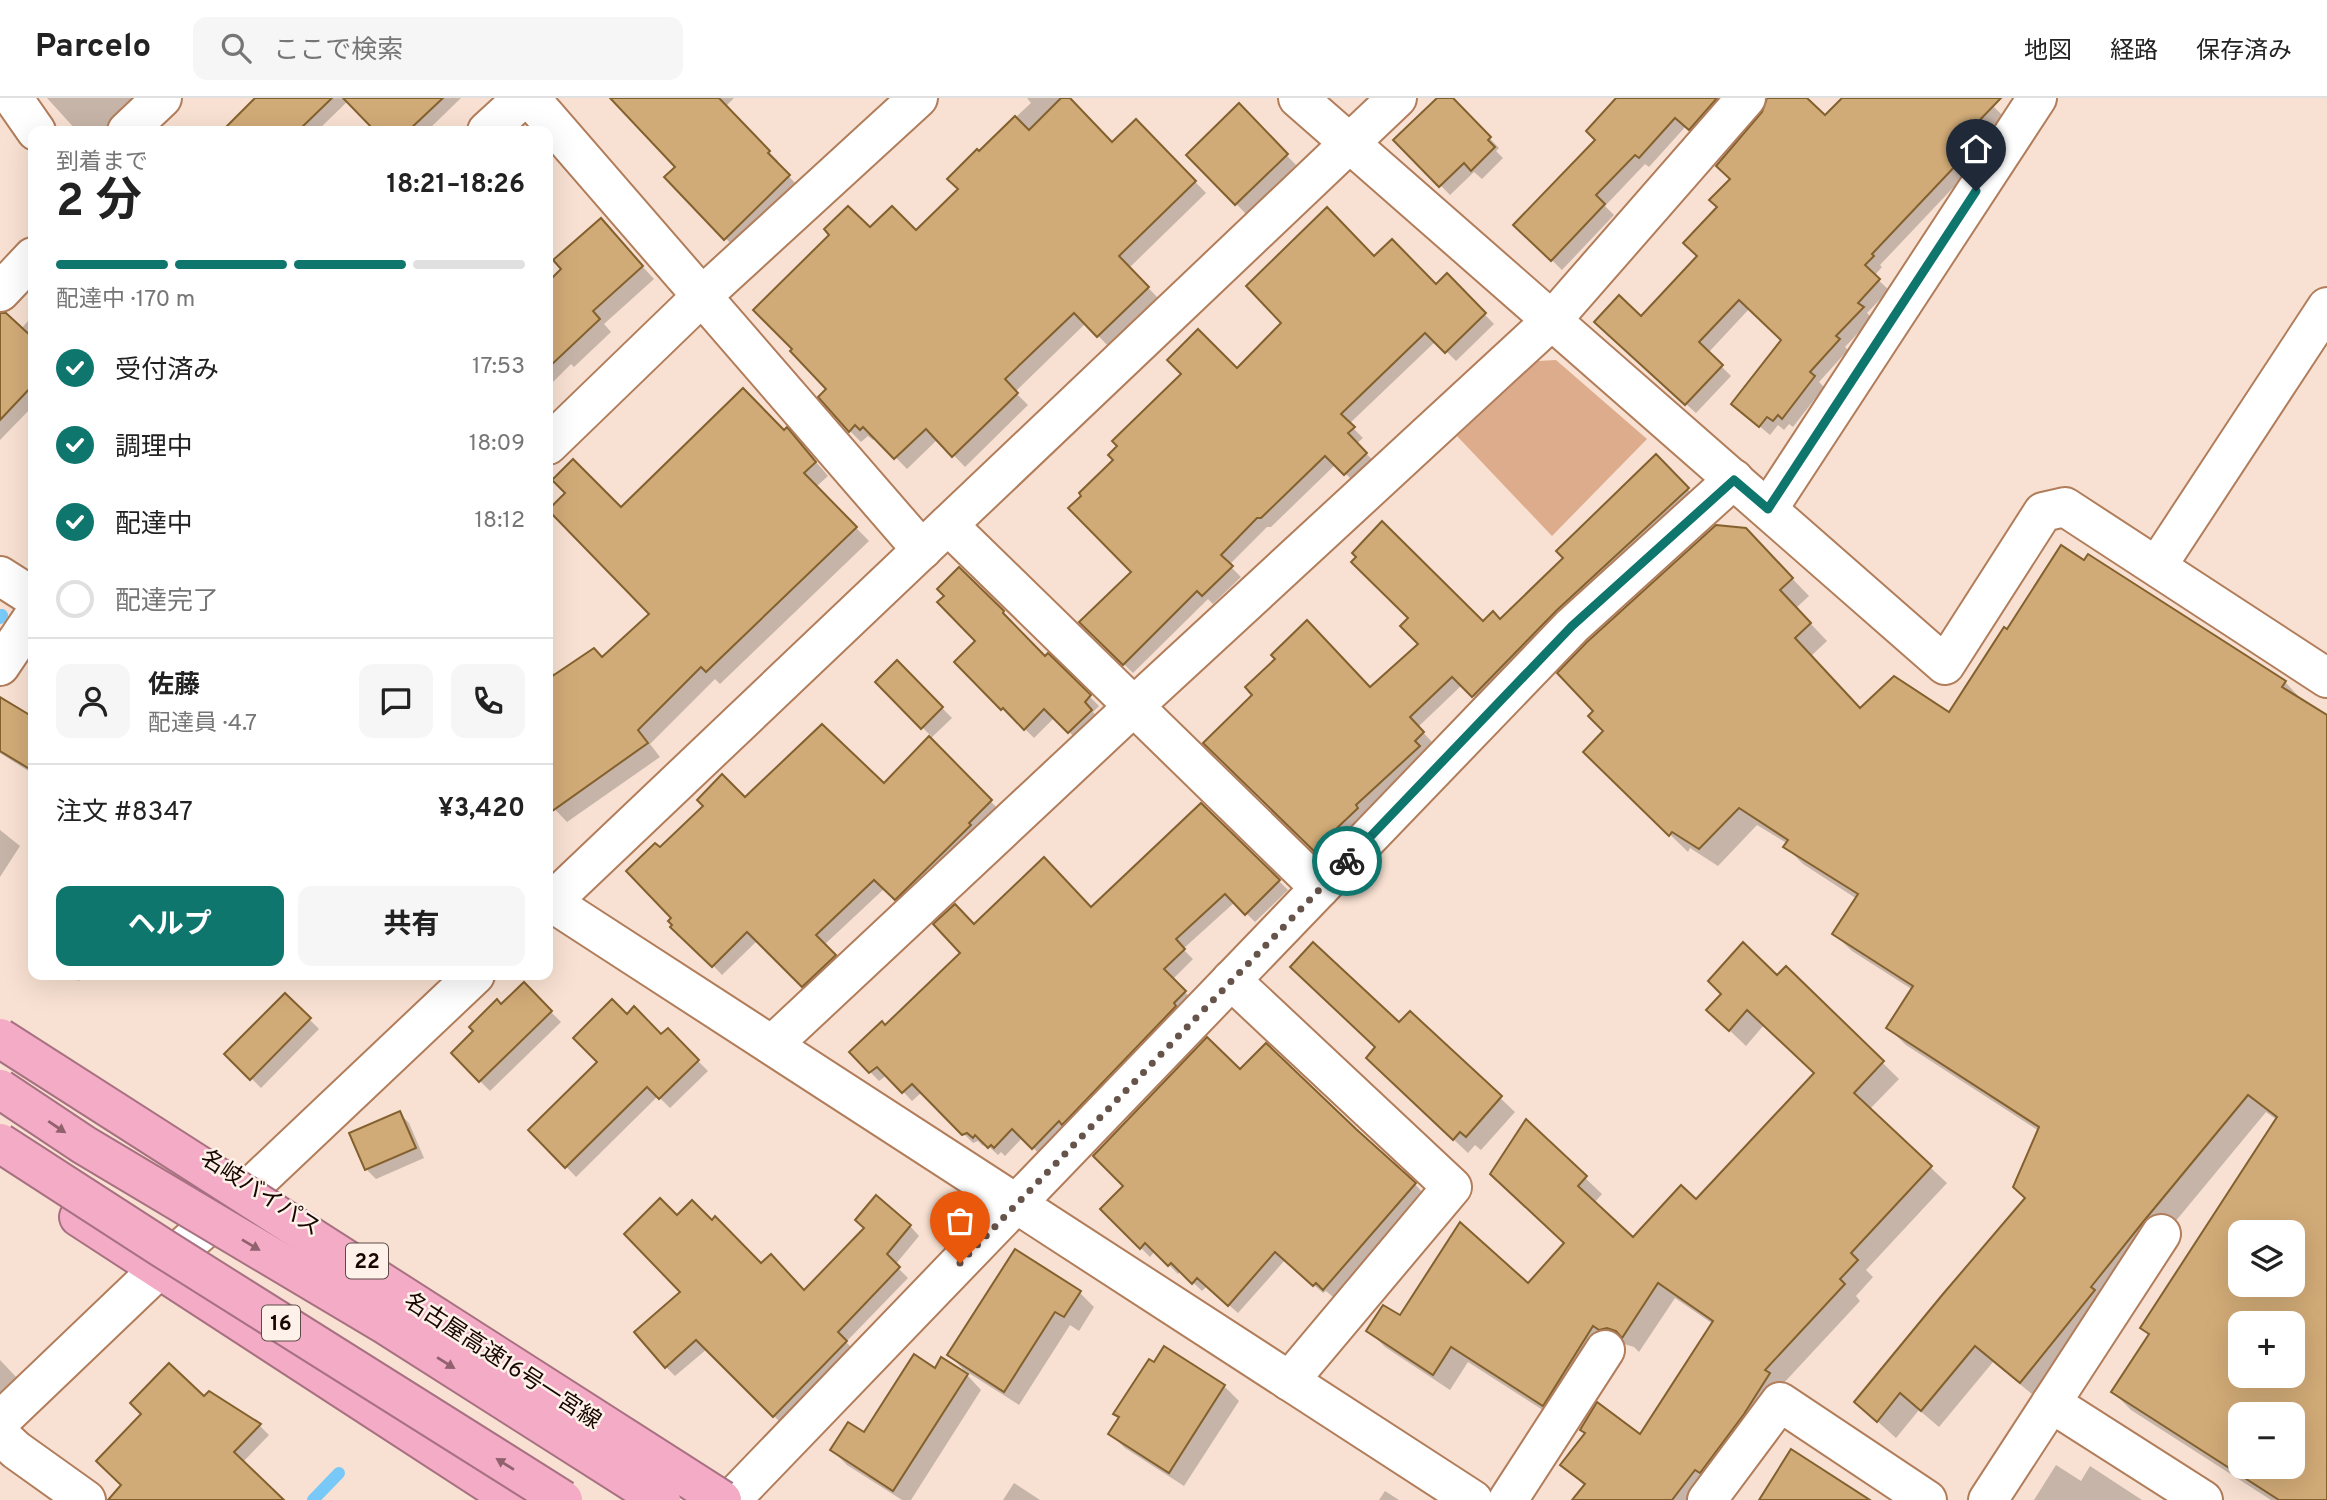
<!DOCTYPE html>
<html lang="ja">
<meta charset="utf-8">
<style>
body{margin:0;font-family:Overpass,"Noto Sans JP",sans-serif;background:#f6f6f6;color:#222;height:100vh;display:flex;flex-direction:column;font-size:26px;white-space:nowrap}
*{box-sizing:border-box;margin:0}
p{font-size:23px;color:#767676}
.icon{flex:none;width:38px;height:38px;fill:none;stroke:currentColor;stroke-width:2;stroke-linecap:round;stroke-linejoin:round}
.map{position:relative;flex:1;overflow:hidden}
.sheet{position:absolute;left:28px;top:28px;width:525px;height:854px;display:flex;flex-direction:column;background:#fff;border-radius:14px;box-shadow:0 7px 28px #0002}
.sheet>*{flex:none}
.controls{position:absolute;left:2228px;top:1122px;display:grid;gap:14px}
.controls a{display:grid;place-items:center;width:77px;height:77px;border-radius:14px;background:#fff;box-shadow:0 7px 28px #0002;font-size:35px}
.pin{position:absolute;display:grid;place-items:center;width:60px;height:60px;color:#fff;margin:-72px -30px;border-radius:50% 50% 50% 0;rotate:-45deg;box-shadow:0 0 7px #0007}
.pin .icon{rotate:45deg}
.courier{position:absolute;display:grid;place-items:center;width:70px;height:70px;margin:-35px;border:5px solid #0f766e;border-radius:50%;background:#fff;color:#222;box-shadow:0 2px 9px #0007}
.head em{font-style:normal;font-weight:700}
.head div{display:flex;flex-direction:column-reverse}
.head{display:flex;align-items:center;justify-content:space-between;height:119px;padding:0 28px}
h1{font-size:46px;font-weight:700;line-height:52px}
.bar{display:grid;grid-template-columns:repeat(4,1fr);gap:10px 7px;align-content:center;height:84px;padding:0 28px}
.bar i{height:9px;border-radius:5px;background:#e0e0e0}
.bar .current{background:#0f766e}
.bar p{grid-column:span 4}
.line{display:flex;align-items:center;gap:18px;padding:0 28px;border-top:2px solid #e0e0e0}
.line div{flex:1}
.round{display:grid;place-items:center;flex:none;width:74px;height:74px;border-radius:14px;background:#f6f6f6}
ol{padding:0 28px;list-style:none}
li{display:flex;align-items:center;gap:21px;height:77px}
li p{margin-inline-start:auto}
li .icon{padding:7px;border-radius:50%;background:#0f766e;color:#fff;stroke-width:4}
li:last-child{color:#767676}
li i{width:38px;height:38px;border:4px solid #e0e0e0;border-radius:50%}
.cta{display:flex;gap:14px;margin-top:auto;padding:14px 28px}
.cta a{flex:1;height:80px;border-radius:14px;background:#0f766e;color:#fff;font-size:28px;font-weight:700;line-height:80px;text-align:center}
.cta a+a{background:#f6f6f6;color:#222}
header{display:flex;align-items:center;gap:42px;box-sizing:border-box;height:98px;padding:0 35px;background:#fff;border-bottom:2px solid #e0e0e0}
header strong{font-size:33px}
nav{display:flex;gap:38px;margin-inline-start:auto;font-size:24px}
.search{width:490px;height:63px;background:#f6f6f6;display:flex;align-items:center;gap:18px;box-sizing:border-box;padding:0 24px;border-radius:14px;color:#767676;font-size:26px}
.map>svg:first-child{display:block}
.green{fill:#ddac8c}
.shadow{fill:#0003;fill-rule:evenodd}
.lines{fill:none;stroke-linecap:round;stroke-linejoin:round}
.stream{stroke:#78c9f7;stroke-width:12}
.building{fill:#d1ab77;stroke:#83612e;stroke-width:2;fill-rule:evenodd}
.minor-casing{stroke:#b17d5a;stroke-width:42}
.highway-casing{stroke:#a77181;stroke-width:42}
.minor{stroke:#fff;stroke-width:38}
.highway{stroke:#f4abc6;stroke-width:38}
.highway-bridge-casing{stroke:#a77181;stroke-width:42;stroke-linecap:butt}
.highway-bridge{stroke:#f4abc6;stroke-width:38}
.oneway{fill:#91616d}
.done{stroke:#66534a;stroke-width:7;stroke-dasharray:0 12.6}
.route{stroke:#0f766e;stroke-width:9}
.labels{text-anchor:middle;stroke-width:5;stroke-linejoin:round;paint-order:stroke}
.shield{fill:#fdf1e9;stroke:#5d4c46;stroke-width:2}
.shield-label{font-size:21px;font-weight:bold;fill:#180600}
.street-label{font-size:23px;fill:#180600;stroke:#fdf1e9}
</style>
<header>
<strong>Parcelo</strong>
<div class="search"><svg class="icon" aria-label="search" viewBox="0 0 24 24"><circle cx="10" cy="10" r="6"/><path d="M15 15l6 6"/></svg>ここで検索</div>
<nav><a>地図</a><a>経路</a><a>保存済み</a></nav>
</header>
<div class="map">
<svg width="2327" height="1402" viewBox="0 0 2327 1402">
<rect width="100%" height="100%" fill="#f8e1d2"/>
<path class="green" d="M1556,262L1647,341L1552,438L1457,338L1538,263Z"/>
<g class="shadow">
<path d="M47,0H144L110,33H77Z"/>
<path d="M253,0H461L427,33H378L348,3L317,33H225L255,3Z"/>
<path d="M626,0H734L725,9L778,63L776,65L798,88L735,150L667,79L678,69Z"/>
<path d="M1027,0H1069L1113,46L1136,23L1206,95L1129,170L1159,201L1109,249L1086,225L1015,294L1028,307L965,369L938,341L907,371L876,339L873,342L868,338L861,344L850,333L829,291L870,132L916,134L960,91L950,81L1031,5Z"/>
<path d="M1440,0H1451L1499,50L1496,53L1503,60L1482,81L1474,74L1450,97L1396,42Z"/>
<path d="M1618,0H1735L1700,41L1686,28L1649,69L1645,66L1605,108L1614,117L1562,172L1516,127L1597,42Z"/>
<path d="M1769,0H1804L1825,19L1843,0H1985L2003,18L1983,39L1987,43L1962,70L1967,75L1880,167L1882,169L1874,178L1889,192L1867,215L1872,220L1845,249L1848,252L1819,284L1824,289L1793,329L1789,326L1784,332L1778,327L1770,337L1733,306L1783,242L1750,210L1708,255L1731,278L1696,315L1606,234L1641,220L1700,159L1719,109L1764,15Z"/>
<path d="M1239,8L1296,67L1246,116L1189,57Z"/>
<path d="M612,135L654,181L604,226L611,234L574,269L571,266L548,289V186L563,171Z"/>
<path d="M1374,160L1436,188L1447,178L1494,226L1456,263L1436,243L1349,326L1363,340L1356,346L1376,365L1355,385L1336,366L1271,429H1267L1229,467L1241,479L1213,506L1208,501L1133,575L1082,525L1134,474L1237,273Z"/>
<path d="M33,217V308L0,342V256Z"/>
<path d="M784,334L800,345L828,378L816,389L869,443L720,586L715,581L650,646L660,659L567,724L548,704V573L550,571L556,578L603,561L651,516L621,412Z"/>
<path d="M1656,359L1696,400L1482,606L1462,587L1418,629L1432,644L1423,653L1428,658L1328,765L1205,645L1370,591L1483,526L1500,523L1565,460Z"/>
<path d="M1763,450L1809,498L1796,510L1827,543L1811,558L1861,612L1949,616L2285,584L2302,602L2327,620V1402H2271L2131,1312L2113,1294L2150,1237L2142,1230L2277,1022L2266,1014L2160,1142L2038,1301L1993,1264L1939,1329L1919,1312L1896,1340L1856,1304L2028,1100L2039,1033L1906,947L1888,930L1913,892L1852,853L1834,836L1857,801L1803,766L1786,749L1788,746L1757,727L1718,768L1690,750L1688,754L1585,654ZM2240,1134H2292V1186H2240ZM2240,1225H2292V1278H2240ZM2240,1316H2292V1368H2240Z"/>
<path d="M959,471L1012,523L1010,525L1045,560L1048,557L1099,608L1093,614L1100,622L1078,643L1055,619L1034,640L1013,619L1011,620L956,564L978,543L946,498Z"/>
<path d="M897,565L952,620L930,641L1000,713L905,810L885,790L824,847L844,868L812,897L758,842L722,877L704,858L674,820L660,751L745,702L884,687L931,638L877,584Z"/>
<path d="M0,616L32,620L33,619V676L0,655Z"/>
<path d="M1201,707L1288,792L1255,824L1235,804L1183,851L1193,861L1172,882L1194,903L1042,1059L1023,1039L1005,1058L1001,1054L998,1057L985,1045L983,1048L978,1043L973,1045L922,994L912,1003L887,977L879,983L851,954L885,929L962,855L975,829L1092,811Z"/>
<path d="M0,732L20,748L0,779Z"/>
<path d="M33,755V768L28,763Z"/>
<path d="M1786,870L1899,981L1869,1012L1947,1085L1866,1172L1873,1179L1856,1198L1860,1203L1781,1288L1701,1402H1574L1585,1388L1562,1367L1640,1339L1713,1226L1675,1200L1639,1254L1634,1249L1624,1246L1617,1247L1560,1323L1468,1264L1450,1292L1385,1249L1369,1233L1400,1220L1529,1187L1566,1146L1526,1024L1602,1096L1594,1105L1633,1141L1696,1104L1816,976L1764,927L1746,948L1725,928Z"/>
<path d="M69,877H83L79,883Z"/>
<path d="M524,887L561,924L490,993L453,956Z"/>
<path d="M285,897L319,931L261,990L227,956Z"/>
<path d="M1410,915L1515,1014L1481,1052L1475,1047L1468,1055L1382,974L1399,927Z"/>
<path d="M627,919L661,938L667,932L708,973L670,1010L658,998L576,1079L531,1032L599,964Z"/>
<path d="M1240,973L1415,1086L1423,1095L1333,1199L1326,1193L1323,1195L1285,1162L1238,1215L1207,1188L1202,1193L1181,1173L1178,1176L1155,1153L1150,1159L1102,1111Z"/>
<path d="M399,1015L409,1025L424,1060L376,1081L366,1071Z"/>
<path d="M677,1119L805,1194L910,1128L919,1138L895,1167L908,1180L846,1244L855,1253L783,1327L707,1251L675,1278L666,1269L683,1194Z"/>
<path d="M1079,1194L1094,1209L1079,1233L1070,1227L1019,1307L964,1272L949,1257Z"/>
<path d="M1165,1250L1224,1288L1239,1303L1184,1388L1125,1350L1110,1336L1120,1320L1116,1316Z"/>
<path d="M0,1262L18,1281L0,1299Z"/>
<path d="M936,1272L967,1277L981,1292L911,1402H902L847,1367L832,1352L864,1337Z"/>
<path d="M209,1295L260,1328L269,1337L242,1365L282,1402H137Z"/>
<path d="M2056,1367L2081,1383L2090,1368L2142,1402H2034Z"/>
<path d="M1014,1385L1040,1402H1003Z"/>
<path d="M1385,1393L1399,1402H1379Z"/>
</g>
<g class="lines">
<g class="stream">
<path d="M0,520L2,517"/>
<path d="M313,1402L339,1375"/>
</g>
</g>
<g class="building">
<path d="M255,0H332L298,33H222Z"/>
<path d="M343,0H443L408,33H375Z"/>
<path d="M610,0H719L770,53L768,55L790,77L724,142L664,79L675,69Z"/>
<path d="M1061,0H1070L1112,44L1136,21L1196,83L1119,158L1149,189L1097,239L1074,215L1005,281L1018,295L952,359L926,331L894,361L863,329L860,332L855,327L849,334L818,299L826,291L790,253L792,251L753,212L829,137L824,131L848,108L870,129L892,108L916,132L958,91L947,81L977,51L979,53L1015,18L1029,32Z"/>
<path d="M1437,0H1453L1491,39L1488,42L1495,49L1471,73L1464,65L1439,89L1393,42Z"/>
<path d="M1616,0H1717L1689,32L1675,20L1639,60L1635,57L1596,97L1605,106L1551,163L1513,127L1595,42L1586,33Z"/>
<path d="M1767,0H1807L1825,17L1842,0H2001L1974,28L1978,32L1954,59L1959,64L1872,156L1874,158L1865,167L1880,181L1858,205L1864,209L1836,238L1840,241L1810,274L1815,278L1782,321L1778,317L1773,323L1767,319L1759,329L1731,306L1781,242L1739,202L1699,244L1723,267L1685,307L1594,224L1619,197L1641,218L1697,158L1683,145L1717,109L1709,102L1730,81L1716,68L1762,14Z"/>
<path d="M1239,5L1288,56L1235,107L1186,57Z"/>
<path d="M1327,109L1374,158L1392,141L1436,186L1447,175L1486,215L1445,255L1425,235L1341,316L1355,329L1348,335L1367,355L1344,377L1325,358L1261,420H1257L1221,457L1233,468L1202,498L1197,493L1123,567L1079,524L1131,474L1068,410L1081,398L1079,395L1113,362L1108,357L1117,348L1112,343L1181,276L1167,262L1198,231L1237,270L1281,225L1246,188Z"/>
<path d="M601,120L643,168L593,213L600,221L548,270V184L561,171L553,162Z"/>
<path d="M0,215H6L33,240V287L0,322Z"/>
<path d="M743,290L784,332L787,329L816,364L804,375L857,429L706,574L701,569L638,632L648,645L548,716V581L594,550L602,559L649,516L548,412L565,395L552,382L573,361L621,409Z"/>
<path d="M1656,356L1689,390L1557,512L1472,599L1452,579L1410,619L1424,634L1415,643L1420,648L1356,707L1358,710L1337,730L1341,735L1318,757L1203,645L1252,597L1245,589L1275,561L1271,557L1307,522L1370,589L1418,546L1400,528L1408,520L1351,464L1356,459L1352,455L1382,423L1483,523L1493,513L1500,521L1563,460L1556,453Z"/>
<path d="M1716,427L1746,430L1793,480L1780,492L1811,525L1795,540L1860,610L1894,578L1949,614L2004,529L2007,531L2061,447L2084,462L2088,456L2286,583L2282,589L2327,617V1402H2279L2111,1294L2149,1236L2140,1230L2277,1019L2248,997L2143,1124L2091,1189L2095,1192L2020,1285L1975,1248L1921,1313L1900,1295L1877,1324L1854,1304L1943,1196L2025,1100L2013,1089L2039,1029L1886,930L1913,888L1832,836L1858,796L1783,749L1788,742L1739,710L1699,751L1672,734L1669,738L1583,654L1603,633L1588,618L1593,613L1557,575L1587,544ZM2240,1134H2292V1186H2240ZM2240,1225H2292V1278H2240ZM2240,1316H2292V1368H2240Z"/>
<path d="M959,469L1004,513L1003,515L1045,558L1048,555L1091,597L1085,604L1092,612L1068,635L1044,611L1024,632L1003,610L1001,612L954,564L975,543L937,504L944,498L937,491Z"/>
<path d="M897,562L943,609L921,631L875,584Z"/>
<path d="M0,599L33,619V673L0,653Z"/>
<path d="M822,626L884,685L929,638L992,702L969,725L971,727L895,802L874,782L816,837L836,857L802,889L747,834L712,869L670,829L672,827L668,823L671,820L626,773L655,745L660,749L703,708L697,702L722,676L745,699Z"/>
<path d="M1201,705L1280,782L1245,817L1225,796L1176,841L1185,851L1164,871L1186,893L1174,905L1176,908L1062,1027L1059,1023L1032,1051L1012,1031L994,1050L991,1047L988,1050L975,1037L973,1040L967,1035L962,1037L912,986L902,995L877,969L869,975L849,954L882,923L885,927L960,855L933,826L955,806L974,826L1044,759L1091,809Z"/>
<path d="M1313,844L1399,924L1410,913L1502,998L1466,1039L1460,1034L1453,1042L1366,960L1375,949L1290,869Z"/>
<path d="M1743,844L1777,877L1786,868L1884,963L1854,995L1932,1068L1851,1155L1858,1162L1840,1181L1845,1186L1765,1272L1770,1275L1744,1316L1700,1375L1695,1372L1672,1402H1572L1585,1386L1560,1367L1585,1335L1580,1332L1597,1304L1640,1336L1713,1223L1658,1185L1622,1240L1616,1233L1607,1230L1599,1232L1593,1228L1543,1308L1451,1249L1433,1277L1366,1233L1383,1207L1400,1217L1460,1124L1528,1185L1564,1145L1490,1076L1526,1021L1587,1078L1578,1088L1633,1139L1681,1087L1696,1101L1814,975L1747,912L1729,933L1706,912L1721,896L1708,883Z"/>
<path d="M524,884L552,913L479,984L451,955L473,933L469,929L497,901L501,906Z"/>
<path d="M285,895L311,920L250,982L224,956Z"/>
<path d="M612,901L627,916L634,908L661,936L668,930L699,962L659,1001L647,989L565,1070L528,1032L597,964L573,940Z"/>
<path d="M1207,939L1240,971L1266,945L1356,1031L1416,1085L1323,1192L1316,1185L1313,1188L1275,1154L1228,1208L1197,1180L1192,1186L1171,1165L1168,1168L1145,1145L1140,1151L1100,1111L1123,1088L1093,1058Z"/>
<path d="M400,1013L416,1050L365,1072L349,1035Z"/>
<path d="M876,1097L911,1127L887,1156L900,1169L838,1234L847,1243L773,1319L696,1242L665,1270L634,1234L680,1194L624,1136L660,1100L677,1117L692,1102L712,1122L715,1118L761,1165L771,1156L804,1192L864,1130L855,1122Z"/>
<path d="M1015,1151L1081,1193L1064,1219L1055,1214L1004,1294L947,1257Z"/>
<path d="M1164,1248L1225,1287L1169,1375L1108,1336L1119,1319L1113,1316L1149,1261L1154,1264Z"/>
<path d="M914,1256L935,1270L941,1259L968,1276L893,1393L830,1352L848,1324L864,1334Z"/>
<path d="M169,1265L204,1298L209,1293L261,1326L234,1354L284,1402H108L121,1387L96,1363L141,1316L130,1305Z"/>
<path d="M1791,1351L1870,1402H1759Z"/>
</g>
<g class="lines">
<defs>
<g id="minor">
<path d="M13,0L36,33"/>
<path d="M530,0L922,452"/>
<path d="M1298,0L1945,567L2043,414L2065,409L2327,580"/>
<path d="M127,33L162,0"/>
<path d="M487,33L523,0"/>
<path d="M0,194L33,159"/>
<path d="M548,347L702,198L918,0"/>
<path d="M1768,411L2037,0"/>
<path d="M948,427L1320,790"/>
<path d="M2157,468L2327,209"/>
<path d="M0,478L33,499"/>
<path d="M0,568L33,519"/>
<path d="M548,799L551,804L1473,1402"/>
<path d="M548,807L1397,0"/>
<path d="M1231,882L1452,1089L1289,1283"/>
<path d="M772,947L1134,608L1552,222L1746,0"/>
<path d="M2051,1305L2203,1402"/>
<path d="M0,1323L159,1171L252,1088L475,877"/>
<path d="M0,1337L16,1352L86,1402"/>
<path d="M732,1401L1572,528L1734,381"/>
<path d="M1508,1402L1605,1252"/>
<path d="M1707,1402L1780,1304L1927,1402"/>
<path d="M1988,1402L2161,1136"/>
</g>
<path id="highway" d="M79,1119L514,1402"/>
</defs>
<use href="#minor" class="minor-casing"/>
<use href="#highway" class="highway-casing"/>
<use href="#minor" class="minor"/>
<use href="#highway" class="highway"/>
<defs>
<g id="highway-bridge">
<path d="M0,940L722,1402"/>
<path d="M0,991L84,1047L386,1227L661,1402"/>
<path d="M0,1045L164,1151L563,1402"/>
</g>
</defs>
<use href="#highway-bridge" class="highway-bridge-casing"/>
<use href="#highway-bridge" class="highway-bridge"/>
</g>
<defs><path id="oneway-solid" d="M-6-.8H1V-3.2L6.5 0L1 3.2V.8H-6Z" transform="scale(1.75)"/></defs>
<g class="oneway">
<use href="#oneway-solid" transform="translate(57 1029) rotate(34)"/>
<use href="#oneway-solid" transform="translate(251 1147) rotate(31)"/>
<use href="#oneway-solid" transform="translate(446 1265) rotate(32)"/>
<use href="#oneway-solid" transform="translate(505 1366) rotate(-148)"/>
</g>
<g class="lines">
<path class="done" d="M960,1165L1347,763"/>
<path class="route" d="M1347,763L1572,528L1734,382L1768,411L1976,93"/>
</g>
<g class="labels">
<g class="shield">
<rect x="346" y="1145.5" width="42" height="35" rx="5"/>
<rect x="262" y="1207.5" width="38" height="35" rx="5"/>
</g>
<g class="shield-label">
<text x="367" y="1170">22</text>
<text x="281" y="1232">16</text>
</g>
<g class="street-label">
<text transform="translate(261 1094) rotate(33)" y="8">名岐バイパス</text>
<text transform="translate(503 1262) rotate(33)" y="8">名古屋高速16号一宮線</text>
</g>
</g>
</svg>
<div class="controls">
<a><svg class="icon" aria-label="layers" viewBox="0 0 24 24"><path d="M12 4l9 5-9 5-9-5zM3 14l9 5 9-5"/></svg></a>
<a>+</a>
<a>−</a>
</div>
<div class="pin" style="left:960px;top:1165px;background:#ea580c"><svg class="icon" aria-label="bag" viewBox="0 0 24 24"><path d="M5 8h14l-1 12H6zM9 8a3 3 0 0 1 6 0"/></svg></div>
<div class="pin" style="left:1976px;top:93px;background:#1f2937"><svg class="icon" aria-label="home" viewBox="0 0 24 24"><path d="M3 11l9-7 9 7M6 9v11h12V9"/></svg></div>
<div class="courier" style="left:1347px;top:763px"><svg class="icon" aria-label="bike" viewBox="0 0 24 24"><circle cx="6" cy="16" r="4"/><circle cx="18" cy="16" r="4"/><path d="M6 16l4-8h5l3 8M10 8l3 8H6M13 5h3"/></svg></div>
<section class="sheet">
<div class="head"><div><h1>2 分</h1><p>到着まで</p></div><em>18:21–18:26</em></div>
<div class="bar"><i class="current"></i><i class="current"></i><i class="current"></i><i></i><p>配達中 · 170 m</p></div>
<ol>
<li><svg class="icon" aria-label="check" viewBox="0 0 24 24"><path d="M5 12l5 5 9-10"/></svg>受付済み<p>17:53</p></li>
<li><svg class="icon" aria-label="check" viewBox="0 0 24 24"><path d="M5 12l5 5 9-10"/></svg>調理中<p>18:09</p></li>
<li><svg class="icon" aria-label="check" viewBox="0 0 24 24"><path d="M5 12l5 5 9-10"/></svg>配達中<p>18:12</p></li>
<li><i></i>配達完了</li>
</ol>
<div class="line" style="height:126px"><a class="round"><svg class="icon" aria-label="person" viewBox="0 0 24 24"><circle cx="12" cy="8" r="4"/><path d="M4 21q1-7 8-7t8 7"/></svg></a><div><b>佐藤</b><p>配達員 · 4.7</p></div><a class="round"><svg class="icon" aria-label="chat" viewBox="0 0 24 24"><path d="M4 5h16v11H9l-5 4z"/></svg></a><a class="round"><svg class="icon" aria-label="phone" viewBox="0 0 24 24"><path d="M5 4h4l2 5-3 2q2 4 5 5l2-3 5 2v4C11 20 4 13 5 4z"/></svg></a></div>
<div class="line" style="height:91px"><div>注文 #8347</div><b>¥3,420</b></div>
<div class="cta"><a>ヘルプ</a><a>共有</a></div>
</section>
</div>
